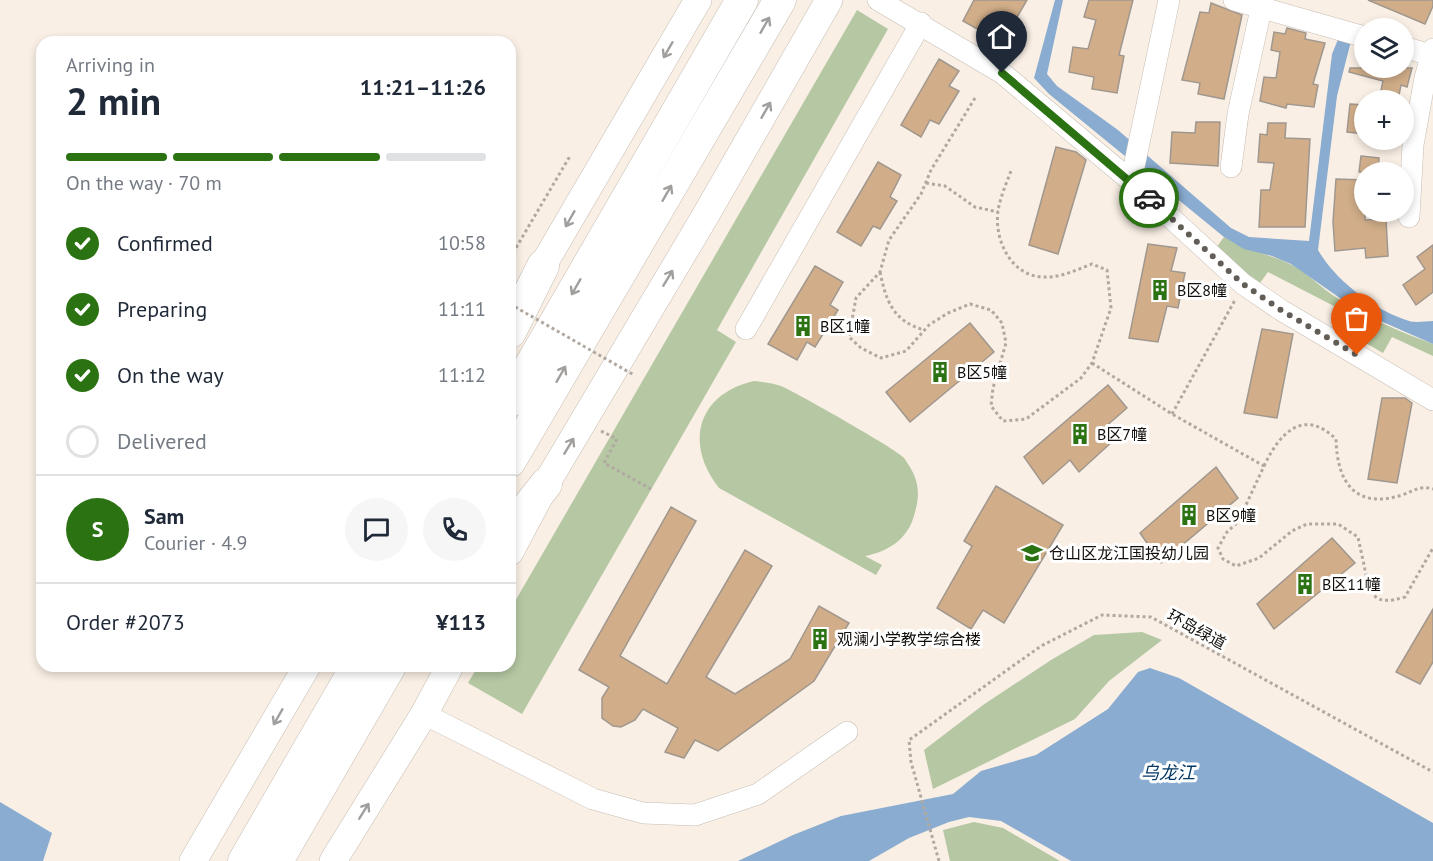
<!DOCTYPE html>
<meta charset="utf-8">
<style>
body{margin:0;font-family:"PT Sans","Noto Sans SC",sans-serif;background:#f6f6f7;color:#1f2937;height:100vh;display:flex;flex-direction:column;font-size:22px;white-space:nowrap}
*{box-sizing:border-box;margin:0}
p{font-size:20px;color:#747a83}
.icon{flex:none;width:33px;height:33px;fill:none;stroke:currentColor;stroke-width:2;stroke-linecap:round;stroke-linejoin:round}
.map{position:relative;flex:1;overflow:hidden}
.sheet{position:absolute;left:36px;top:36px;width:480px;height:636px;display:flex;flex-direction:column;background:#fff;border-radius:18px;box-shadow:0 3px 9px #0003}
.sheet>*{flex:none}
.tools{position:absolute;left:1354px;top:18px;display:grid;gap:12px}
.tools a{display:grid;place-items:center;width:60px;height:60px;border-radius:50%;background:#fff;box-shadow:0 3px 9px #0003;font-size:30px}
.pin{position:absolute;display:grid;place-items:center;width:51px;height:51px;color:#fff;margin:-62px -26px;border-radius:50% 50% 50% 0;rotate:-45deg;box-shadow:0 0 6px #0007}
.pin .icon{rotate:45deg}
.courier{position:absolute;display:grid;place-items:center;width:60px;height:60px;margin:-30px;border:4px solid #2b7213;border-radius:50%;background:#fff;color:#222;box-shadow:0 2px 8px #0007}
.summary em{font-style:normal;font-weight:700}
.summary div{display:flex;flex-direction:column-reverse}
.summary{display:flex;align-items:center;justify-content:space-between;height:102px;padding:0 30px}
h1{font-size:39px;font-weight:700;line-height:45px}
.bar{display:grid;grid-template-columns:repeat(4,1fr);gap:9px 6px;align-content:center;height:72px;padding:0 30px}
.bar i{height:8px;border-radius:4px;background:#e0e1e3}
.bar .on{background:#2b7213}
.bar p{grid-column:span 4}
.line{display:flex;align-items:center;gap:15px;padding:0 30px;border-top:2px solid #e0e1e3}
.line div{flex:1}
.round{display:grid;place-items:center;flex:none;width:63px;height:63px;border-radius:32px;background:#f6f6f7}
ol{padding:0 30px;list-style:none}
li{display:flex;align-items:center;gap:18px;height:66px}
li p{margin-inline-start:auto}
li .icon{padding:6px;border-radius:50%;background:#2b7213;color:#fff;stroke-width:4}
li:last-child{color:#747a83}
li i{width:33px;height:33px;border:3px solid #e0e1e3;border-radius:50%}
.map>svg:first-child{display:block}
.green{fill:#b5c7a3}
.water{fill:#89acd0}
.building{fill:#d1ae89;stroke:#a0978e;stroke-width:1.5}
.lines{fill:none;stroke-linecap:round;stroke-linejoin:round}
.minor-casing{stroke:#c6bdb4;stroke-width:22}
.major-casing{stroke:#c6bdb4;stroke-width:28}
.highway-casing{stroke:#c6bdb4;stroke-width:33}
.path{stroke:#b1a9a1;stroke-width:3;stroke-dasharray:3 3;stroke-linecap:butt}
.minor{stroke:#fff;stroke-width:21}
.major{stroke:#fff;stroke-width:27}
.highway{stroke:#fff;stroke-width:32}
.path-bridge{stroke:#b1a9a1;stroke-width:3;stroke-dasharray:3 3;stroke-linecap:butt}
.oneway{stroke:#a09f9d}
.done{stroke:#625d57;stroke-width:6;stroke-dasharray:0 10.8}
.route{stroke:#2b7213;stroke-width:8}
.labels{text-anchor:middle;stroke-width:6;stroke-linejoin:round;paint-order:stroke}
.poi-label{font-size:16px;fill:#110e0b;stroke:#fff;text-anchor:start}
.street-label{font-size:16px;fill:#110e0b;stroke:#fff}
.water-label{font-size:18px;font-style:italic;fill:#003764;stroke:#fff}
</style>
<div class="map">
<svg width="1433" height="861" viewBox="0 0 1433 861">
<rect width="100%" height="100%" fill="#f9efe5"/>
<g class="green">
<path d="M857,10L888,29L717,330L736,342L522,714L468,683L478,666H510V610Z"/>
<path d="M1224,237C1246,250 1269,254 1292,265C1309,274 1321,288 1337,298C1366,317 1400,332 1433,344V356L1392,337L1383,353L1352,335L1359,319L1268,272L1257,287L1216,248Z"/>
<path d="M754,381C762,382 773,383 781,386C797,393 898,450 904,458C920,480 921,494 913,519C906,540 887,552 865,556L882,565L876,575L719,488C684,444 697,394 754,381Z"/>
<path d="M1142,632L1162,640L1109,681L1075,719L933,789L924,750L983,705L1051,660L1094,635Z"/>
<path d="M974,822L1003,828L1060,861H950L943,830Z"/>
</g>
<g class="water">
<path d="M1055,0H1063L1047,74L1057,86L1118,130L1231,228L1249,237L1309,241L1332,54L1339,37L1351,41L1337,96L1318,250C1336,281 1374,310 1409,321C1416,323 1426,321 1433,321V344L1360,312L1291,264L1272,256L1244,249L1224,237L1049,94L1034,78Z"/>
<path d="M1150,668L1179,678L1433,823V861H1071L1001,821L969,817L949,822L909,838L869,861H738L793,835L841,816L953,794L981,771L1036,755L1108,709L1138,672Z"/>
<path d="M0,802L52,833L43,861H0Z"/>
</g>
<g class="building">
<path d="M974,0H1027L1002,43L963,21Z"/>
<path d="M1089,0H1133L1119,55L1124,56L1117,93L1092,89L1094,77L1069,72L1073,47L1088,49L1096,20L1084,17Z"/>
<path d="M1368,0H1433V6L1425,24Z"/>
<path d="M1211,3L1242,15L1224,99L1198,94L1200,83L1182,80L1200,12L1209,13Z"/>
<path d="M1287,28L1306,33L1305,39L1325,43L1313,84L1318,85L1314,107L1287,104L1286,108L1260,101L1264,77L1276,78L1280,52L1271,50L1274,32L1285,34Z"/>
<path d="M939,59L959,71L949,86L959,91L939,124L930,120L921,137L901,125Z"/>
<path d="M1350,68H1412L1407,87L1401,85L1398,100H1379L1383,81L1349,72Z"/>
<path d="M1350,104L1365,105V134L1347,132Z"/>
<path d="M1196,122H1220L1218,166L1170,163L1172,132L1195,133Z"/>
<path d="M1268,123H1286L1285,138L1310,139L1305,227H1259L1261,190H1270L1274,163L1258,162L1260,134L1267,135Z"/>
<path d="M1056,147L1076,152L1086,160L1058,254L1029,245Z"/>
<path d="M1361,156L1379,158L1378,172H1359Z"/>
<path d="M878,162L901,175L890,197L897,201L880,229L873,226L861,246L837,232Z"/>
<path d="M1336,179L1365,180V220L1386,219L1388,256L1366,258L1365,248L1335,251L1333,222Z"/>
<path d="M1148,244L1177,248L1171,271L1185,273L1178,308L1167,306L1158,342L1129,338Z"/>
<path d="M1433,245V292L1416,305L1403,285L1425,269L1417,257Z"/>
<path d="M815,266L843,282L830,305L838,310L815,347L807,342L797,360L768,344Z"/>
<path d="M970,323L994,352L910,422L886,392Z"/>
<path d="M1262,329L1293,334L1277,418L1244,413Z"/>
<path d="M1108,385L1127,408L1104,428L1114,440L1079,472L1070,460L1043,484L1024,457Z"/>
<path d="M1382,398H1405L1412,403L1397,483L1368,479Z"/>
<path d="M1216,467L1238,498L1161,563L1140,533Z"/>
<path d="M996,486L1063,525L1004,623L983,610L971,629L937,608L972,546L964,541Z"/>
<path d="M671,507L696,521L620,656L667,684L745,550L772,566L706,677L735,694L790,659L819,606L849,623L814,681L718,751L695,740L684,758L665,752L678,728L643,709L635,720L621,727L613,726L602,718V698L609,687L579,670Z"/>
<path d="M1332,538L1355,563L1274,629L1257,604Z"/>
<path d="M1433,609V662L1420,684L1396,672Z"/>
</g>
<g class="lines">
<defs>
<g id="minor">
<path d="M878,0L1002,73L1131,181L1243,284L1281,310L1433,400"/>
<path d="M1234,0L1365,37"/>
<path d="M1404,47L1433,56"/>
<path d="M1231,167L1238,114L1263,0"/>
<path d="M1131,181L1169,0"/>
<path d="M1409,217L1413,145L1425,78L1433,49"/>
<path d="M746,329L921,23"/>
<path d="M424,714L593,799L643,813L695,815L758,794L847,732"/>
</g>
<g id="major">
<path d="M532,284L698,0"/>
<path d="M510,552L546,484L707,213L829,0"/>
<path d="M193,861L307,666"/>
<path d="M333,861L424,714L450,666"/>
</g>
<g id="highway">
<path d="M510,332L543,266"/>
<path d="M510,401L742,0"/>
<path d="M510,461L780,0"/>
<path d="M510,530L546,484"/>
<path d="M244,861L357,666"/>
<path d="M277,861L390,666"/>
</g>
</defs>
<use href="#minor" class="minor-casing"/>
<use href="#major" class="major-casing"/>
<use href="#highway" class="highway-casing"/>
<g class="path">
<path d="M975,98L931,170L921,194L889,240L880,272L856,298L849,337L861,348L881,358L906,351L929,325L948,313L970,304L991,310L1002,323L1006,343L993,388L991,406L1003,421L1026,419L1081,378L1092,363L1111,308L1107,270L1092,264C1076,270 1060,278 1043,277C1011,276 994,240 998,211C1000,198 1006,184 1011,171"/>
<path d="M926,183L945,186L975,207L998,212"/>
<path d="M510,258L570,156"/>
<path d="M880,272C886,301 893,321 924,330"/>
<path d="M1092,363L1172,414L1264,466L1238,522L1227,532L1218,548L1223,559L1236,566L1259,558L1292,531L1307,524H1338L1358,537C1360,548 1363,559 1365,570C1371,597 1375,606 1405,597L1433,548"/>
<path d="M1172,414L1235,300"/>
<path d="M601,431L617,439L604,463L651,489"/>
<path d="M1264,466C1279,434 1303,407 1336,439C1337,482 1355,510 1402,495C1414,491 1420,485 1433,489"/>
<path d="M939,861L911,762L909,740L1041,646L1102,615L1151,617L1433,772"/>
</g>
<use href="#minor" class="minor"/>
<use href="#major" class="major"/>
<use href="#highway" class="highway"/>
<path class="path-bridge" d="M510,304L634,375"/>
</g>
<defs><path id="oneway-shaft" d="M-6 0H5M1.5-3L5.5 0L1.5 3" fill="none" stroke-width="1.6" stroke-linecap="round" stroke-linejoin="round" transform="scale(1.5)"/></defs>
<g class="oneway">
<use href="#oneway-shaft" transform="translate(765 25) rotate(-60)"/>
<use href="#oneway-shaft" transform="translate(668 50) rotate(120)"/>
<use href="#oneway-shaft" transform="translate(766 110) rotate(-60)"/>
<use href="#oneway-shaft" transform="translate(667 193) rotate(-60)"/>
<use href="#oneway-shaft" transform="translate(570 219) rotate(120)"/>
<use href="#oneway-shaft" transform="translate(668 278) rotate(-59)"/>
<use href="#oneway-shaft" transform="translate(576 287) rotate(120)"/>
<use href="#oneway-shaft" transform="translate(561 374) rotate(-60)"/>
<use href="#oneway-shaft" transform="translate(569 446) rotate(-59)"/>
<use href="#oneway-shaft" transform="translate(278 717) rotate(120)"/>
<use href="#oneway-shaft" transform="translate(364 811) rotate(-58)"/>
</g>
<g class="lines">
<path class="done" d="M1149,198L1243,284L1281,310L1357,355"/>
<path class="route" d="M1002,73L1149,198"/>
</g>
<defs>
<symbol id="building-bare" viewBox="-9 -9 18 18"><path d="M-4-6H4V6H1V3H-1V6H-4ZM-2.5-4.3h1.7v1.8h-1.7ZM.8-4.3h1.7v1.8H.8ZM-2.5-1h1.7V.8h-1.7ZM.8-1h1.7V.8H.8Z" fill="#2b7213" stroke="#fff" stroke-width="2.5" paint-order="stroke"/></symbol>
<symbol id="school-bare" viewBox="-9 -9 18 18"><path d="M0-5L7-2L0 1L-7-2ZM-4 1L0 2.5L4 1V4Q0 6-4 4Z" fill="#2b7213" stroke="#fff" stroke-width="2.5" paint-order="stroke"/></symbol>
</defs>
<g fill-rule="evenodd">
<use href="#building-bare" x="1145" y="275" width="30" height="30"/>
<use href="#building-bare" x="788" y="311" width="30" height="30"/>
<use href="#building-bare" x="925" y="357" width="30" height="30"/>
<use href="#building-bare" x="1065" y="419" width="30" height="30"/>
<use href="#building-bare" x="1174" y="500" width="30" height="30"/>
<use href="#school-bare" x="1017" y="538" width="30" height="30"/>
<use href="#building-bare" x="1290" y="569" width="30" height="30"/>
<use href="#building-bare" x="805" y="624" width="30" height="30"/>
</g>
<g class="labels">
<g class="poi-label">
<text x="1177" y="296">B区8幢</text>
<text x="820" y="332">B区1幢</text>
<text x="957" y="378">B区5幢</text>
<text x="1097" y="440">B区7幢</text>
<text x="1206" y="521">B区9幢</text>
<text x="1049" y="559">仓山区龙江国投幼儿园</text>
<text x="1322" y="590">B区11幢</text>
<text x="837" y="645">观澜小学教学综合楼</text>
</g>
<g class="street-label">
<text transform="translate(1197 629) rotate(29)" y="6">环岛绿道</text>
</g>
<g class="water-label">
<text x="1168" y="779">乌龙江</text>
</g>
</g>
</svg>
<div class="tools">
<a><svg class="icon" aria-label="layers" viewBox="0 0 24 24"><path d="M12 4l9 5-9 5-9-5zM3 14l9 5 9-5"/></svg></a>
<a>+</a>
<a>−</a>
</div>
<div class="pin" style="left:1357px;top:355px;background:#ea580c"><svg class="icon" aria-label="bag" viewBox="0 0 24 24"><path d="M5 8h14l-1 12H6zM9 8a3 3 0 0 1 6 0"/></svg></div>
<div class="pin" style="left:1002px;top:73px;background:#1f2937"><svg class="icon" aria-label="home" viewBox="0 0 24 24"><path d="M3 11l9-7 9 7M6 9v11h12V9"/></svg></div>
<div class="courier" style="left:1149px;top:198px"><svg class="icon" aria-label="car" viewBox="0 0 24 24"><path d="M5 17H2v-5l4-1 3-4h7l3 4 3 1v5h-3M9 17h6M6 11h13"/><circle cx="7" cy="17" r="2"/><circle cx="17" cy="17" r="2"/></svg></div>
<section class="sheet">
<div class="summary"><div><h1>2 min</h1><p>Arriving in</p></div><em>11:21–11:26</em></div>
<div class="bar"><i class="on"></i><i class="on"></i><i class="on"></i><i></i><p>On the way · 70 m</p></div>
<ol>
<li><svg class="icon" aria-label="check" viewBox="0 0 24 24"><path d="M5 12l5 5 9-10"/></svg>Confirmed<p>10:58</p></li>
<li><svg class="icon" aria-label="check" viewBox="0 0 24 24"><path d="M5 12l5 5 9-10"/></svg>Preparing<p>11:11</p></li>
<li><svg class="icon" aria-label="check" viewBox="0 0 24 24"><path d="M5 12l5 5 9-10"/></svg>On the way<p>11:12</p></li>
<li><i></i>Delivered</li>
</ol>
<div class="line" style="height:108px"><b class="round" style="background:#2b7213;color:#fff">S</b><div><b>Sam</b><p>Courier · 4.9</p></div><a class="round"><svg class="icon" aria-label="chat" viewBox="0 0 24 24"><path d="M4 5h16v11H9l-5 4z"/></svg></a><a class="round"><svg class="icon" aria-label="phone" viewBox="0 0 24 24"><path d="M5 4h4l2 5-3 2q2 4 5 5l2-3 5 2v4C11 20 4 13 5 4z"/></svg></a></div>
<div class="line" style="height:78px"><div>Order #2073</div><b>¥113</b></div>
</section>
</div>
